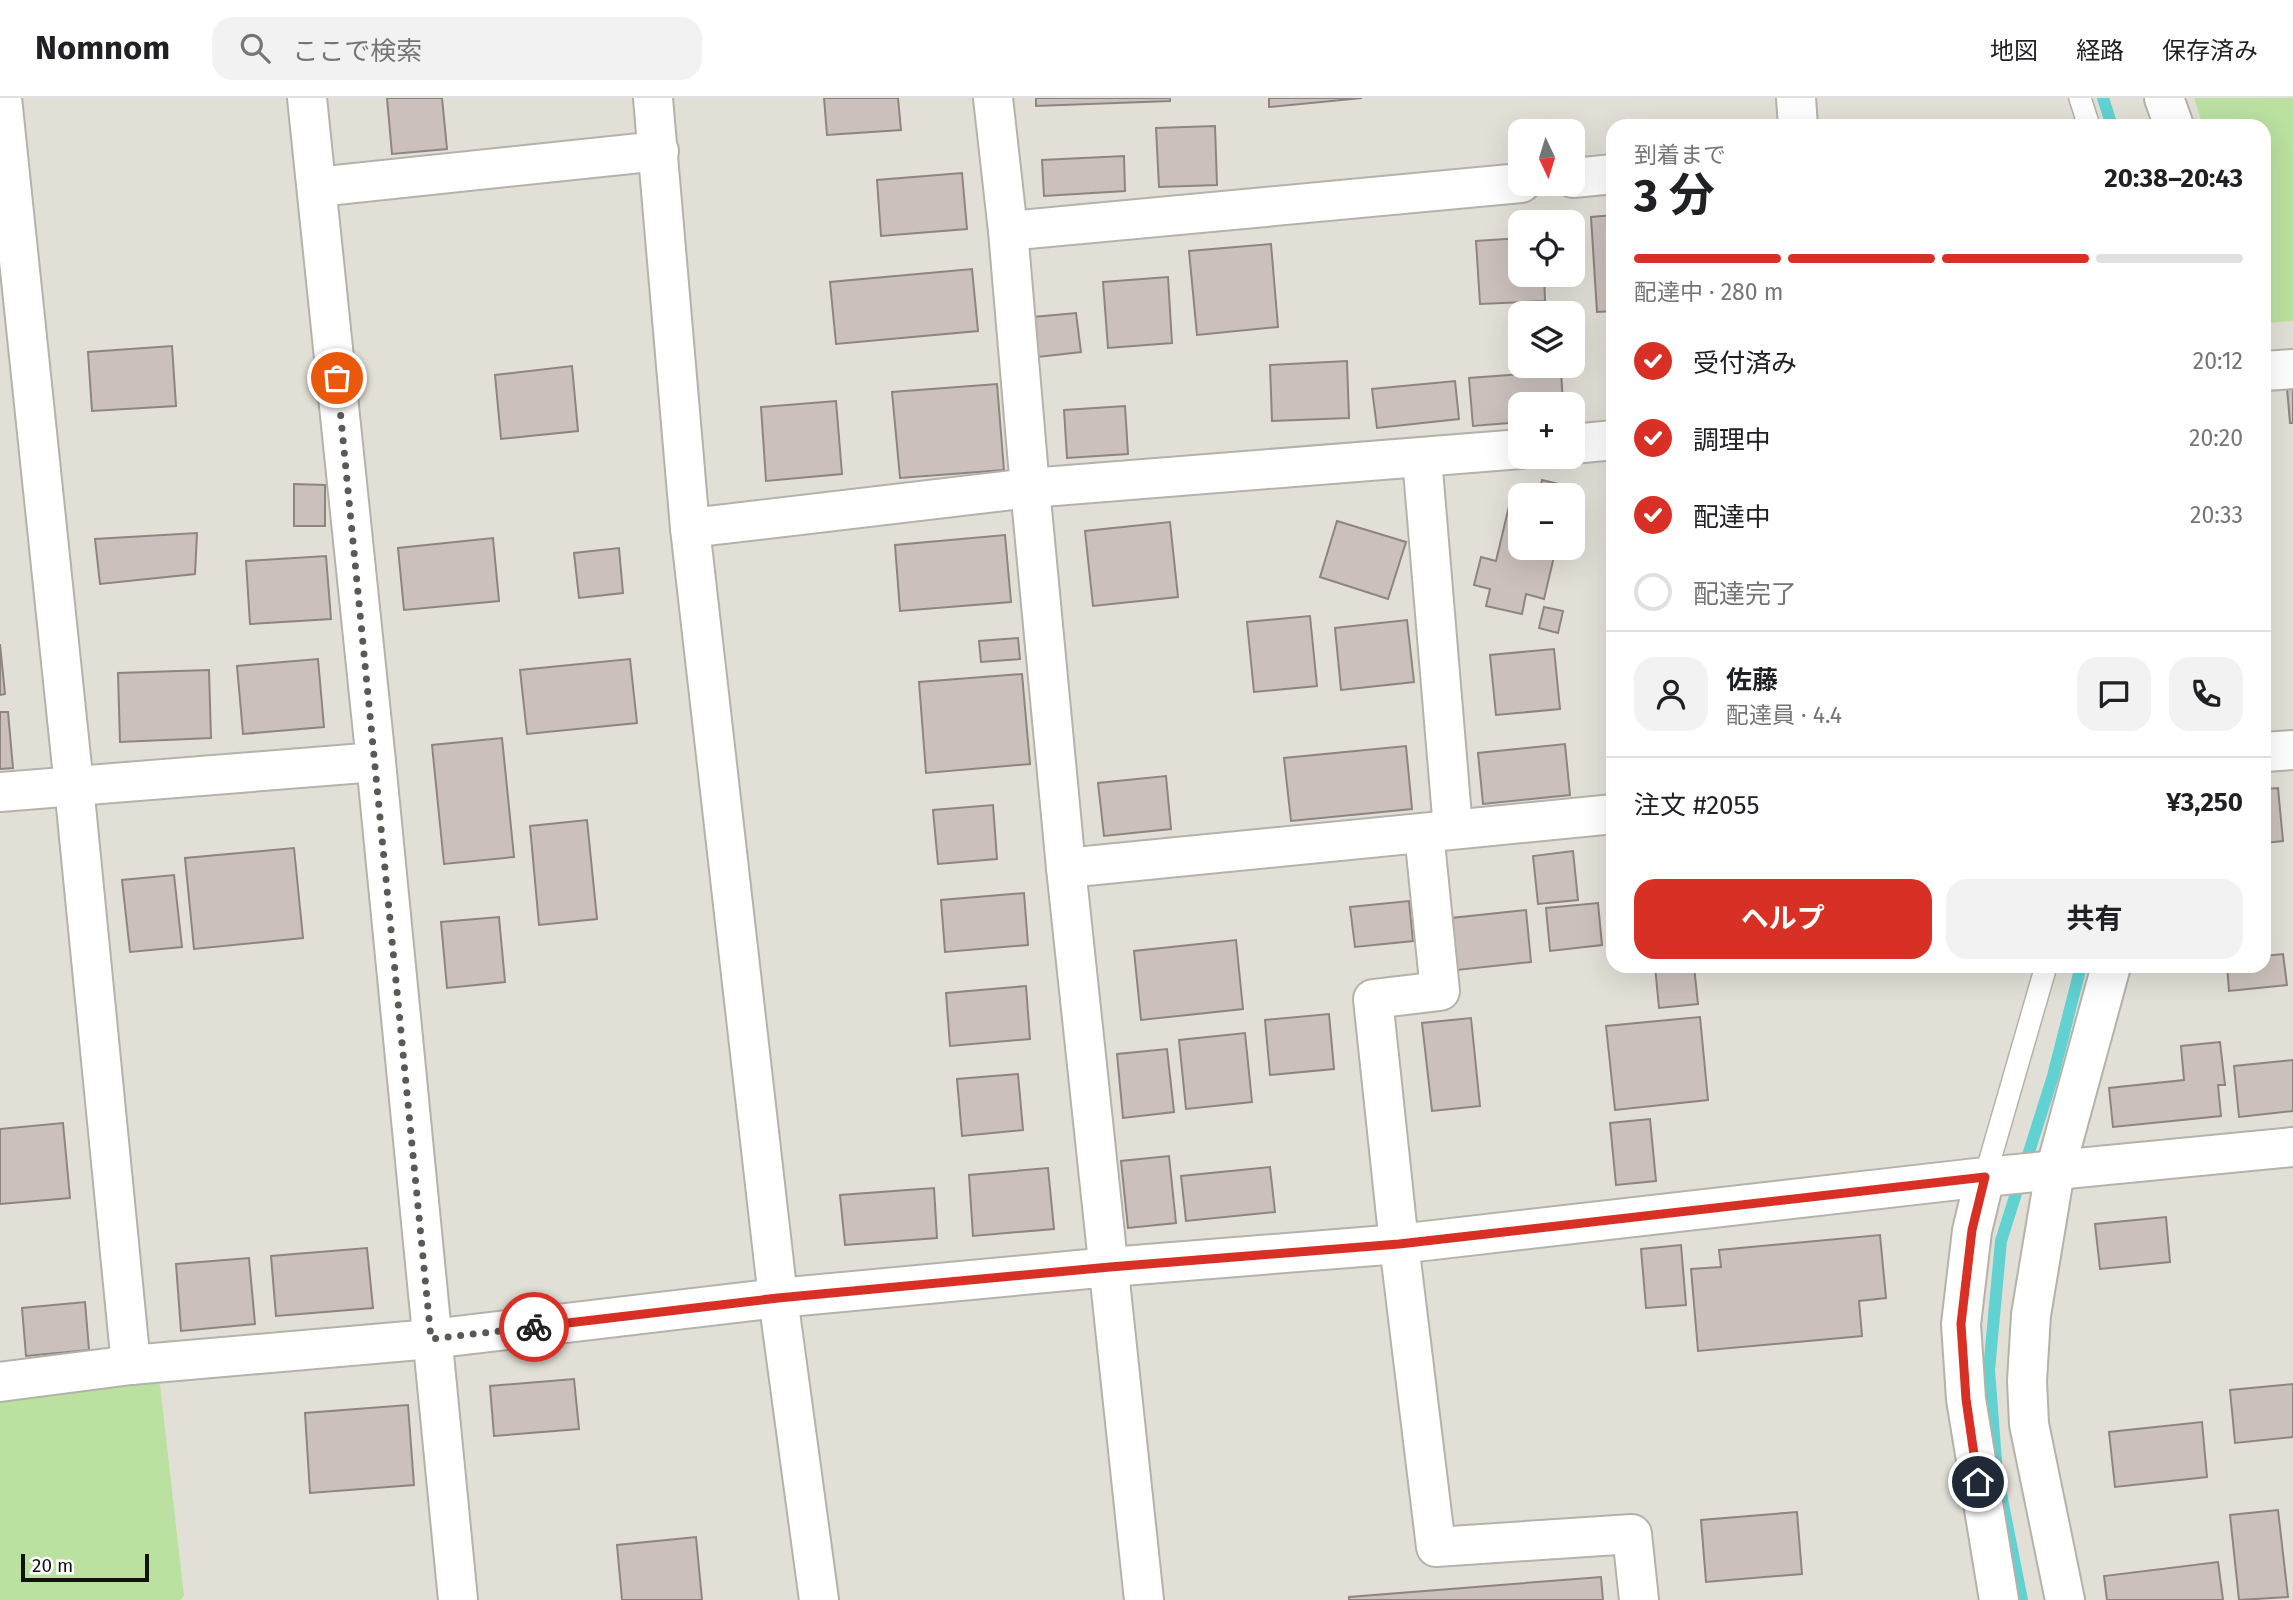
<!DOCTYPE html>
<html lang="ja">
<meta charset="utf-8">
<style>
body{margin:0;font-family:"Fira Sans","Noto Sans JP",sans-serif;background:#f2f2f2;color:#202124;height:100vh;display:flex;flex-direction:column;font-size:26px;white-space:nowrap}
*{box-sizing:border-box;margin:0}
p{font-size:23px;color:#757577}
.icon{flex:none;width:38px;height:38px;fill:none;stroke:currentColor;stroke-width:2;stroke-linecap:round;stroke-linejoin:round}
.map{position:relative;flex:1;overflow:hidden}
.details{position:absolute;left:1606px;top:21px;width:665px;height:854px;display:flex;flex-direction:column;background:#fff;border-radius:21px;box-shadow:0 7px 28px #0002}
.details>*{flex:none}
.needle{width:46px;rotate:176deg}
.tools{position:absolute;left:1508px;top:21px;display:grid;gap:14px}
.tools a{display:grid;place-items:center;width:77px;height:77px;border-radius:14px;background:#fff;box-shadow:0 7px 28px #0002;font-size:35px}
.scale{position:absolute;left:21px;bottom:18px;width:128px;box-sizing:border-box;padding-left:7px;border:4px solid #12110e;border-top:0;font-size:19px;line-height:24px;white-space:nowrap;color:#12110e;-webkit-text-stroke:5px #fff;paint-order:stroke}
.pin{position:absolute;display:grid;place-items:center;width:60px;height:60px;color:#fff;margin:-30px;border:4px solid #fff;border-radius:50%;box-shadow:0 2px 7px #0007}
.courier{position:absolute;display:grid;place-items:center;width:70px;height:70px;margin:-35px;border:5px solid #d93025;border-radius:50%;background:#fff;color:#222;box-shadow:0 2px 9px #0007}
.summary em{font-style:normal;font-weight:700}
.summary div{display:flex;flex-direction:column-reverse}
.summary{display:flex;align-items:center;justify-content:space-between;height:119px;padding:0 28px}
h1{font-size:46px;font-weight:700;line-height:52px}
.bar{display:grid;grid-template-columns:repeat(4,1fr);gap:10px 7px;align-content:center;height:84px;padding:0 28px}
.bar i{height:9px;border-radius:5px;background:#e0e0e0}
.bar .on{background:#d93025}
.bar p{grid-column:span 4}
.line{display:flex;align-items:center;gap:18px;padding:0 28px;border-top:2px solid #e0e0e0}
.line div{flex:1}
.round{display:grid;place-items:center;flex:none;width:74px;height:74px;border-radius:21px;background:#f2f2f2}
ol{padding:0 28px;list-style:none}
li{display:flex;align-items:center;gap:21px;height:77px}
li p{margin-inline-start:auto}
li .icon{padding:7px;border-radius:50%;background:#d93025;color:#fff;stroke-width:4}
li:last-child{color:#757577}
li i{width:38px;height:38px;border:4px solid #e0e0e0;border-radius:50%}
.cta{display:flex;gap:14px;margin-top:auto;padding:14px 28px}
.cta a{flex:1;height:80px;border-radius:21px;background:#d93025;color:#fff;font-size:28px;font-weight:700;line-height:80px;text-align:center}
.cta a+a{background:#f2f2f2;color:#202124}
header{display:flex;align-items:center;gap:42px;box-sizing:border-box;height:98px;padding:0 35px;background:#fff;border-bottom:2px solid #e0e0e0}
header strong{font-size:33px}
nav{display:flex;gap:38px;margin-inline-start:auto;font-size:24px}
.search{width:490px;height:63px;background:#f2f2f2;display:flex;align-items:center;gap:18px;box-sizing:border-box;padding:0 24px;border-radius:21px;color:#757577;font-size:26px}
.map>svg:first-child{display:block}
.green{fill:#bae1a0}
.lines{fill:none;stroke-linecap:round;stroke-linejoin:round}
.stream{stroke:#61d1d2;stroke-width:12}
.building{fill:#cbc0bc;stroke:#8e8480;stroke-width:2}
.lane-casing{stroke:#b4b2a9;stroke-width:24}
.street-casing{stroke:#b4b2a9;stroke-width:42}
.secondary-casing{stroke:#b4b2a9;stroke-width:42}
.lane{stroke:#fff;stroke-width:21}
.street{stroke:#fff;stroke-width:38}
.secondary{stroke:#fff;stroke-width:38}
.done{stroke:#5b5954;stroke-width:7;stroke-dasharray:0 12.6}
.route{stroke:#d93025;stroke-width:9}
</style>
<header>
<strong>Nomnom</strong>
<div class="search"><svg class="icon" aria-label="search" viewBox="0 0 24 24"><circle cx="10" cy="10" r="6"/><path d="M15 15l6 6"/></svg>ここで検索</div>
<nav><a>地図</a><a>経路</a><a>保存済み</a></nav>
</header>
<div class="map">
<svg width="2293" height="1502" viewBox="0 0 2293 1502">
<rect width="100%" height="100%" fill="#e2e0d6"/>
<g class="green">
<path d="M2194,0H2293V223L2265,225L2264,28H2203Z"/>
<path d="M159,1278L184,1498L180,1502H0V1298Z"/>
</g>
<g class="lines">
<g class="stream">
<path d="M2103,0L2112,28"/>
<path d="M2022,1502L1997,1376L1989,1272L2001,1143L2053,978L2081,868"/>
</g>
</g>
<g class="building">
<path d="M387,0H442L447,51L392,56Z"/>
<path d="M824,0H898L901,32L827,37Z"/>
<path d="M1036,0H1170V3L1036,8Z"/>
<path d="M1269,0H1362L1269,9Z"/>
<path d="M1215,28L1217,87L1159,89L1156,30Z"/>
<path d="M1124,58L1125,93L1044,98L1042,62Z"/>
<path d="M962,75L967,131L881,138L877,82Z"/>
<path d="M1614,117V213L1597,214L1591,119Z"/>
<path d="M1521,140V177H1544L1545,203L1480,206L1476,143Z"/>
<path d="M1271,146L1278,229L1197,237L1189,153Z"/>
<path d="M972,171L978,233L836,246L830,184Z"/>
<path d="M1168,179L1172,245L1108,250L1103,184Z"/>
<path d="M1076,215L1081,254L1038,259L1033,219Z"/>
<path d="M172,248L176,308L92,313L88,254Z"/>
<path d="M1347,263L1349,320L1272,323L1270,267Z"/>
<path d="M572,268L578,333L501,341L495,277Z"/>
<path d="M1561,273L1563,306H1521V324L1473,328L1469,280Z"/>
<path d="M1455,283L1459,321L1377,330L1372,291Z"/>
<path d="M997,286L1004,372L900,380L892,294Z"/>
<path d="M2287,290H2293V325H2290Z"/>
<path d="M836,303L842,376L766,383L761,309Z"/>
<path d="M1125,308L1128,356L1067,360L1064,312Z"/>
<path d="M1542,382L1571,389L1569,397H1539Z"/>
<path d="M294,386L325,387V428H294Z"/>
<path d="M1509,408L1521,411V450H1556L1544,501L1526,496L1522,516L1486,508L1490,491L1474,487L1481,459L1496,463Z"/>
<path d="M1337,423L1406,444L1388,501L1320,479Z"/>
<path d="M1170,424L1178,499L1093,508L1085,433Z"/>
<path d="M197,435L195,476L100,486L95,441Z"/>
<path d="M1005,437L1011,504L900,513L895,447Z"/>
<path d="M493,440L499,503L404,512L398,450Z"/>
<path d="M619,450L623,495L579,500L574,455Z"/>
<path d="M326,458L331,521L250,526L246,463Z"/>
<path d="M1544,509L1563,513L1558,535L1539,530Z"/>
<path d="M1310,518L1317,588L1254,594L1247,524Z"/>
<path d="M1407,522L1414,584L1341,592L1335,530Z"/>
<path d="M1018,540L1020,561L981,564L979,543Z"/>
<path d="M0,546L5,596L0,597Z"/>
<path d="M1554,551L1560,611L1496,617L1490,557Z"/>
<path d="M318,561L324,629L243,636L237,568Z"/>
<path d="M630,561L637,625L527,636L520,572Z"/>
<path d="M209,572L211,640L120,644L118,575Z"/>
<path d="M1022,576L1030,666L926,675L919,584Z"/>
<path d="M0,614H8L13,670L0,671Z"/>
<path d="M502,640L514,759L444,766L432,647Z"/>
<path d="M1565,646L1570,697L1483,706L1478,655Z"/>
<path d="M1406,648L1412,711L1291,723L1284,660Z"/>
<path d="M1166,678L1171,731L1104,738L1098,685Z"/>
<path d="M2278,690L2283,743L2264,745V691Z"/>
<path d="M993,707L997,761L938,766L933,712Z"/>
<path d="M587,722L597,821L539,827L530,728Z"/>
<path d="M294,750L303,840L194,851L185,760Z"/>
<path d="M1573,753L1578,802L1538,806L1533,758Z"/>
<path d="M174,777L182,849L130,854L122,782Z"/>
<path d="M1024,795L1028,847L945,854L941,802Z"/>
<path d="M1409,803L1413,843L1355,849L1350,809Z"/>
<path d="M1598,805L1602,847L1550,853L1546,810Z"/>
<path d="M1526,812L1531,864L1457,872L1451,820Z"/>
<path d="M499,819L505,884L447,890L441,824Z"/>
<path d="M1236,842L1243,911L1141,922L1134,853Z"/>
<path d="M2283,856L2287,887L2229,893L2227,868H2264V858Z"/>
<path d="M1655,868H1694L1698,906L1659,910Z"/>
<path d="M1026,888L1030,941L950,948L946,895Z"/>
<path d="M1329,916L1334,971L1270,977L1265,922Z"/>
<path d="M1700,919L1708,1002L1615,1012L1606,928Z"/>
<path d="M1471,920L1480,1008L1432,1013L1422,925Z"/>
<path d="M1245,935L1252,1004L1186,1011L1179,942Z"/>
<path d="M2220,944L2225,987H2218L2221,1018L2113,1029L2109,990L2184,982L2181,948Z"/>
<path d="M1167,951L1174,1014L1123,1020L1117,956Z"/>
<path d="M2293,962V1013L2239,1019L2234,968Z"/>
<path d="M1018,976L1023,1032L962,1038L957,981Z"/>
<path d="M1650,1021L1656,1083L1616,1087L1610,1025Z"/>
<path d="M63,1025L70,1100L0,1106V1031Z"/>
<path d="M1169,1058L1176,1125L1128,1130L1121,1063Z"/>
<path d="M1270,1069L1275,1114L1186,1123L1181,1078Z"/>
<path d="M1048,1070L1054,1131L973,1138L969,1077Z"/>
<path d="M934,1090L937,1140L845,1147L840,1097Z"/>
<path d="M2166,1119L2170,1164L2100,1171L2095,1126Z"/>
<path d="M1880,1137L1886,1200L1859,1203L1862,1238L1698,1253L1691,1171L1721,1169L1719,1152Z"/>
<path d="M1681,1147L1686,1207L1646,1210L1641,1151Z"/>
<path d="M367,1150L373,1210L276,1218L271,1158Z"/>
<path d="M249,1160L255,1226L181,1233L176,1166Z"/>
<path d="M85,1204L89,1252L26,1258L22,1210Z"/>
<path d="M574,1281L579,1331L494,1338L490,1288Z"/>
<path d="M2293,1286V1339L2235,1345L2230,1292Z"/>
<path d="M408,1307L414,1387L310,1395L305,1315Z"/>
<path d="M2202,1324L2207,1379L2115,1389L2109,1334Z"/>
<path d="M2278,1412L2288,1499L2239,1502L2230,1417Z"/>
<path d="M1797,1414L1802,1476L1706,1484L1701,1422Z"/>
<path d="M696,1439L702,1502H622L617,1447Z"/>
<path d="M2218,1464L2223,1502H2107L2104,1478Z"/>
<path d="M1601,1479L1603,1502H1349V1499Z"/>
</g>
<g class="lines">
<defs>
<g id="lane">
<path d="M2080,0L2089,28"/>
<path d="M1985,1079L2046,868"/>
</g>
<g id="street">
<path d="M2,0L74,688L131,1267"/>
<path d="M307,0L376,664L458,1502"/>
<path d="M993,0L1008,133L1030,390L1066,770L1144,1502"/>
<path d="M1796,0L1798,28"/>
<path d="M2164,0L2174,28"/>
<path d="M1573,80L1614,76"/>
<path d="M317,89L659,53"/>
<path d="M1008,133L1521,85"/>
<path d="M2264,273L2293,271"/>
<path d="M1573,346L1614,342"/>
<path d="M1422,360L1453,731"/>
<path d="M690,430L1030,390L1521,351"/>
<path d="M2264,654L2293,652"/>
<path d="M0,694L376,664"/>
<path d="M1424,735L1440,893L1373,901L1399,1146L1436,1449L1632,1436L1639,1502"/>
<path d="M1066,770L1614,716"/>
<path d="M1985,1079L1972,1133L1961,1226L1966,1301L1999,1502"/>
<path d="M0,1284L131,1267L431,1241L778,1200L1110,1169L1399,1146L1985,1079L2293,1049"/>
<path d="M2065,1502L2029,1326L2027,1283L2031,1217L2055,1073L2111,868"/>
</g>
<path id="secondary" d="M653,0L690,430L778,1200L819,1502"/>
</defs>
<use href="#lane" class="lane-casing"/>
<use href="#street" class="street-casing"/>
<use href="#secondary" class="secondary-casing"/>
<use href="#lane" class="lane"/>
<use href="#street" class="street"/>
<use href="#secondary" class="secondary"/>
</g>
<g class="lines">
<path class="done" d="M337,280L431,1241L534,1229"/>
<path class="route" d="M534,1229L778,1200L1110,1169L1399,1146L1985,1079L1972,1132L1961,1226L1966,1301L1978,1384"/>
</g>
</svg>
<div class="tools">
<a><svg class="needle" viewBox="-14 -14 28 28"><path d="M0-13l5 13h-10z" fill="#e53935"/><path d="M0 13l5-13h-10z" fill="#757577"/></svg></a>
<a><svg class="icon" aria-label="locate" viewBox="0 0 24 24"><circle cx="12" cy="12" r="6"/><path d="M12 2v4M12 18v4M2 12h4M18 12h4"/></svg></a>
<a><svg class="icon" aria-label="layers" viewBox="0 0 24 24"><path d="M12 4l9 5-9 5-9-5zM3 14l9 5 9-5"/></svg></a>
<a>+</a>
<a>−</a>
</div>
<div class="scale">20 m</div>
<div class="pin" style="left:337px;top:280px;background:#ea580c"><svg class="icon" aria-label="bag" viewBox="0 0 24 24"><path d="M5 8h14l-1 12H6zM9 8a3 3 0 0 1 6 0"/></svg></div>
<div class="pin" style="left:1978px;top:1384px;background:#1f2937"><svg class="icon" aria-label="home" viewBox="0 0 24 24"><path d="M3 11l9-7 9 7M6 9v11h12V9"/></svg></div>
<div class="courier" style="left:534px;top:1229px"><svg class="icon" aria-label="bike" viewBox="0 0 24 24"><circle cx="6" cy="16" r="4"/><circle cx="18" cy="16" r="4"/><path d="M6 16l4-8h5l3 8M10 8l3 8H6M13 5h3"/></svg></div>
<section class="details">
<div class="summary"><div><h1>3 分</h1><p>到着まで</p></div><em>20:38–20:43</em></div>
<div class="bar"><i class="on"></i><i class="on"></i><i class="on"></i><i></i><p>配達中 · 280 m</p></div>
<ol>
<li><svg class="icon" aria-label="check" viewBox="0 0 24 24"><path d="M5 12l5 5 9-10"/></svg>受付済み<p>20:12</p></li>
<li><svg class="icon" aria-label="check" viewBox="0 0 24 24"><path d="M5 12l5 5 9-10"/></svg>調理中<p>20:20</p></li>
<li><svg class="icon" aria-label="check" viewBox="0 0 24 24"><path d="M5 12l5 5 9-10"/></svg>配達中<p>20:33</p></li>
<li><i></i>配達完了</li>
</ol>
<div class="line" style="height:126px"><a class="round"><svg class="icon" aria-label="person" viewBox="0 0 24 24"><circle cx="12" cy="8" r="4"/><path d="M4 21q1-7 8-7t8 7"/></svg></a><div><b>佐藤</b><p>配達員 · 4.4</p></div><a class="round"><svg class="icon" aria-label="chat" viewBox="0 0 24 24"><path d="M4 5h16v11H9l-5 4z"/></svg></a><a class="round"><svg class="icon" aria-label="phone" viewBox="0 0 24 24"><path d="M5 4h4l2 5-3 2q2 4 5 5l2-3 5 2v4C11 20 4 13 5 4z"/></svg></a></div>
<div class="line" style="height:91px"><div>注文 #2055</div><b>¥3,250</b></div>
<div class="cta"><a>ヘルプ</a><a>共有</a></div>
</section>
</div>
